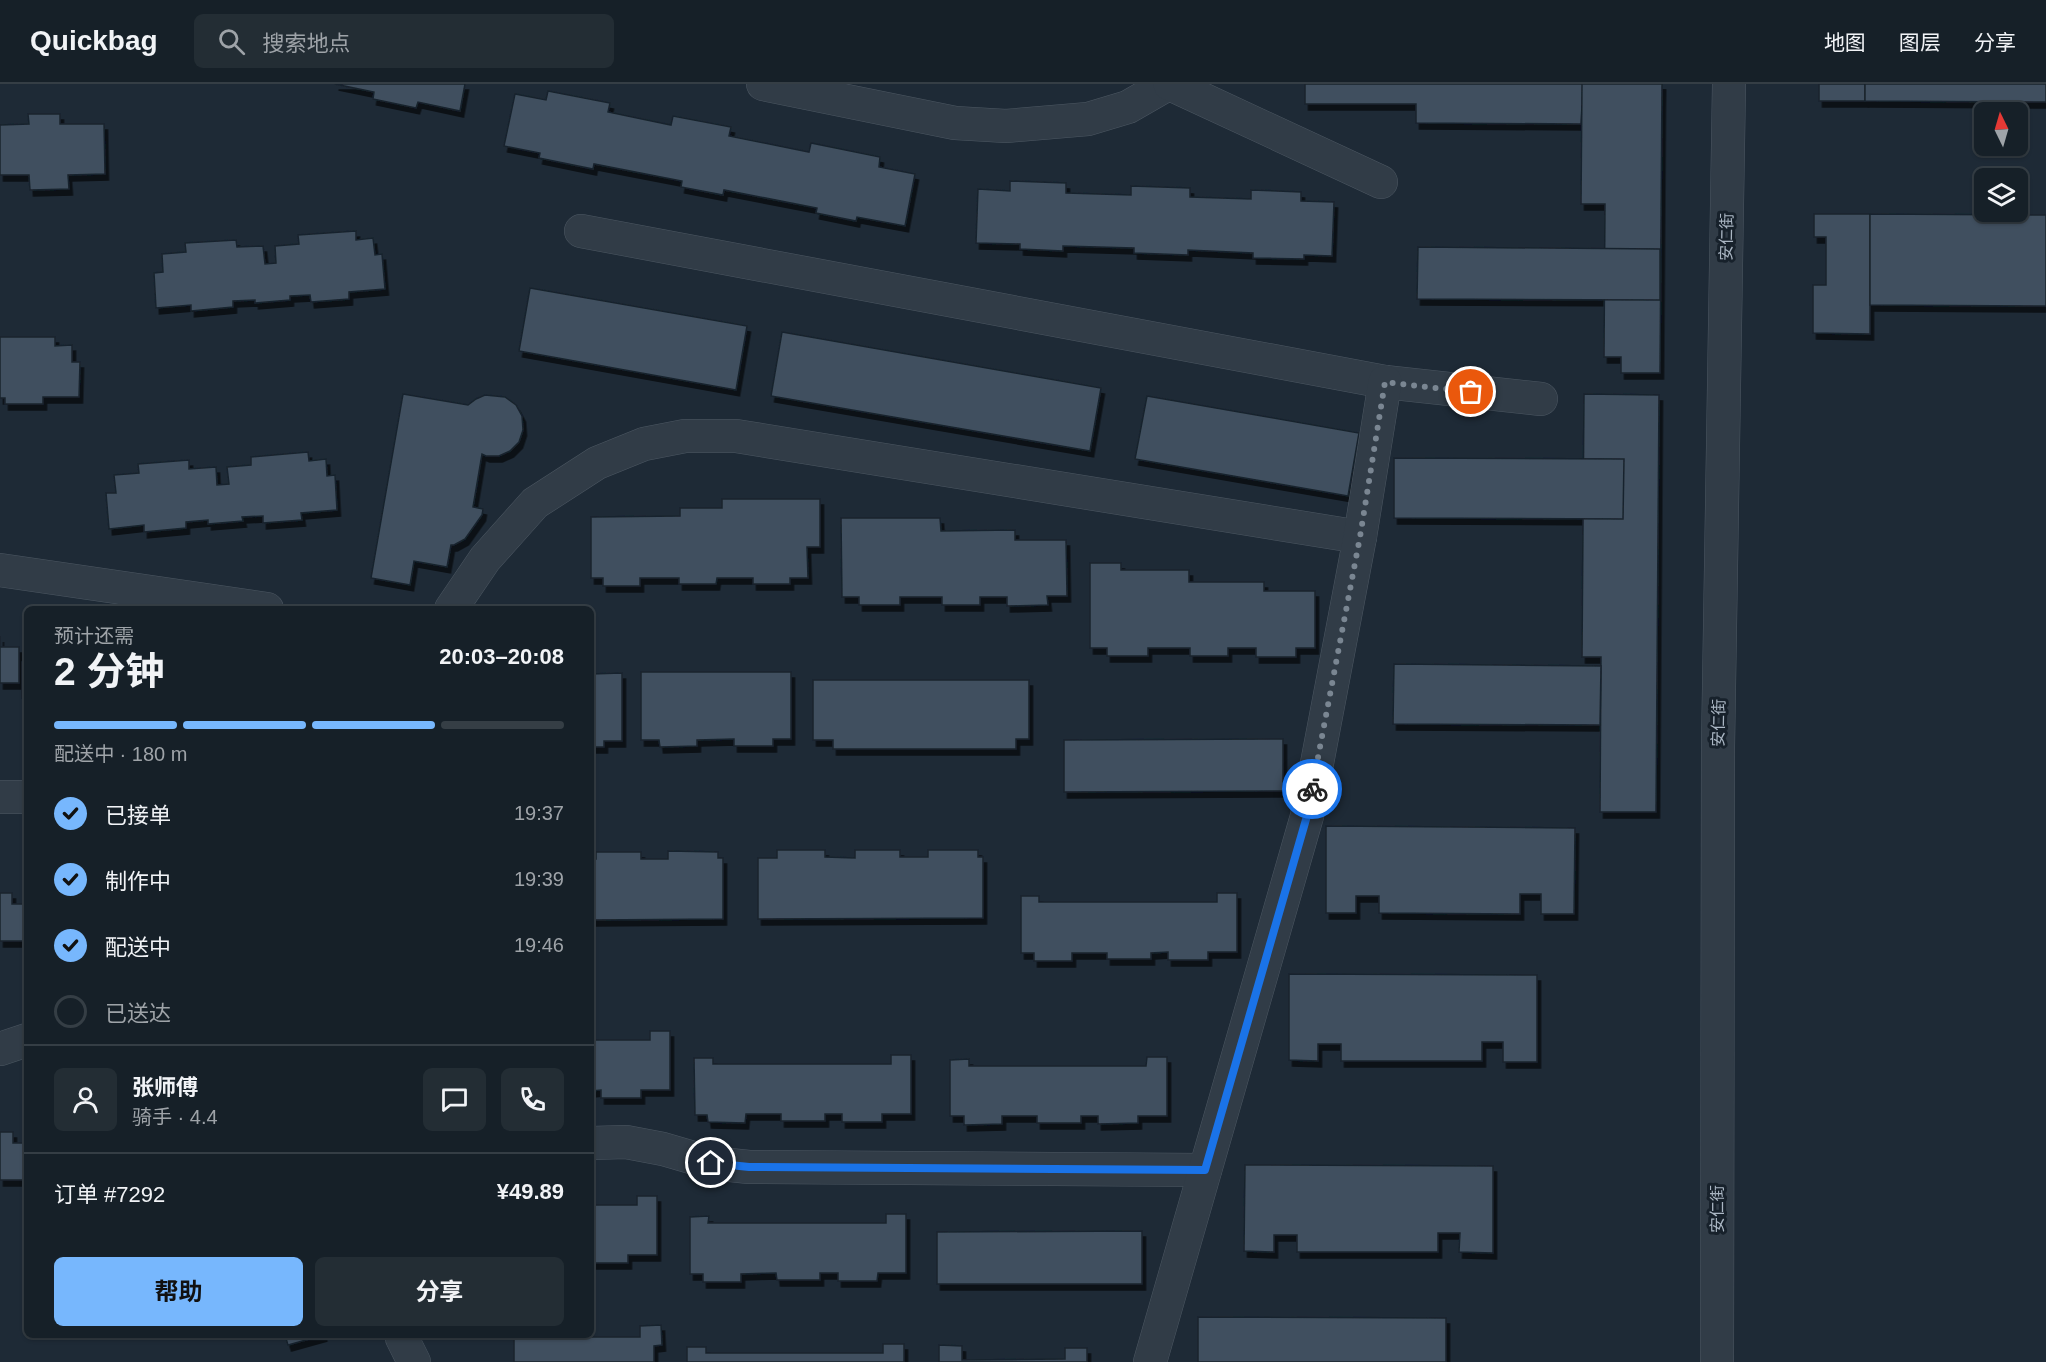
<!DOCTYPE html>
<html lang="zh">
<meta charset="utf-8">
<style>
body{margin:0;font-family:Arial,"Noto Sans SC",sans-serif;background:#232d34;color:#f1f3f6;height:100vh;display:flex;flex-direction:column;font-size:22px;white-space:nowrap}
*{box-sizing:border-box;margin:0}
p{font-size:20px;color:#9ea3a8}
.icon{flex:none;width:33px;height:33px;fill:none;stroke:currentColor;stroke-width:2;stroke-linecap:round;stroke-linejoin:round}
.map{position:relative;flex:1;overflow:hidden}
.details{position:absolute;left:24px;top:522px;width:570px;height:732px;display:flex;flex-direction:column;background:#162028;border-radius:9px;box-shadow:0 2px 4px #0004,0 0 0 2px #353e45}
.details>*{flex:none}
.needle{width:39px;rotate:355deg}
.buttons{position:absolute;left:1974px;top:18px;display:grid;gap:12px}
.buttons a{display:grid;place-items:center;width:54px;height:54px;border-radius:9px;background:#162028;box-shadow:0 2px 4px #0004,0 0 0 2px #353e45;font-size:30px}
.pin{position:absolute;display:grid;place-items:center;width:51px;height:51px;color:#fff;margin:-26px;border:3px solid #fff;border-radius:50%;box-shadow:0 2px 6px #0007}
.courier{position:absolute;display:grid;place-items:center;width:60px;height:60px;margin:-30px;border:4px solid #1a73e8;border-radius:50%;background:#fff;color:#222;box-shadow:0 2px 8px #0007}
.head em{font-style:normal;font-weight:700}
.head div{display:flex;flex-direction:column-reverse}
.head{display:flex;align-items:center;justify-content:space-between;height:102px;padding:0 30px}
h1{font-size:39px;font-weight:700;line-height:45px}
.bar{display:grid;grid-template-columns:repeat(4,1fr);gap:9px 6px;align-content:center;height:72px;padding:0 30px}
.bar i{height:8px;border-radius:4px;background:#353e45}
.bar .active{background:#77b7fd}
.bar p{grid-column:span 4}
.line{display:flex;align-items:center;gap:15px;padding:0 30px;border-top:2px solid #353e45}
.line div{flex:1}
.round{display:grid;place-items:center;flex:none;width:63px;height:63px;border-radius:9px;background:#232d34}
ol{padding:0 30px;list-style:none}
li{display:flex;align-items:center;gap:18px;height:66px}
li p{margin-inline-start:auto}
li .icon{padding:6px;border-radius:50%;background:#77b7fd;color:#111;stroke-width:4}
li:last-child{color:#9ea3a8}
li i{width:33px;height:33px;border:3px solid #353e45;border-radius:50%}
.primary-button{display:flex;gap:12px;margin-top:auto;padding:12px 30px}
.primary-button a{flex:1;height:69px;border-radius:9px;background:#77b7fd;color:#111;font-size:24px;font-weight:700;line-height:69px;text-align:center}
.primary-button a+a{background:#232d34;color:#f1f3f6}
header{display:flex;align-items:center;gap:36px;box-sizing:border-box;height:84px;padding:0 30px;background:#162028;border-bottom:2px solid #353e45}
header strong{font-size:28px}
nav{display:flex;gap:33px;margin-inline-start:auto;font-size:21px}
.search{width:420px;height:54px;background:#232d34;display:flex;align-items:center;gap:15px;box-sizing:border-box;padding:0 21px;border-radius:9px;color:#9ea3a8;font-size:22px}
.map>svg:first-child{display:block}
.building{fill:#40505e;stroke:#19232d;stroke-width:1.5;filter:url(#shadow)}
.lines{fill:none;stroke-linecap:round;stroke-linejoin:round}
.minor-casing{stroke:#4c5762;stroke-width:34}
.minor{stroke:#313c47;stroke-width:33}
.done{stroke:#7a8692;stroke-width:6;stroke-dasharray:0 10.8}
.route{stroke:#1a73e8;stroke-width:8}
.labels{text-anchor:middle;stroke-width:6;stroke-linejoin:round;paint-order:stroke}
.street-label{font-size:16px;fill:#abb7c4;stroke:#17212b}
</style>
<header>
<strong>Quickbag</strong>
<div class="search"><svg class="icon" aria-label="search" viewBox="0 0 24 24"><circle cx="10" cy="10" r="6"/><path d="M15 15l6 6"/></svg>搜索地点</div>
<nav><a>地图</a><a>图层</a><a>分享</a></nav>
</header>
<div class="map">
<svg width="2046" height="1278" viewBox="0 0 2046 1278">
<defs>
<filter id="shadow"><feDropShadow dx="3.5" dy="6" stdDeviation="0" flood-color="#0009"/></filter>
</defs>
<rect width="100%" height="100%" fill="#1e2a36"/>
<g class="building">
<path d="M335,0H465L460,27L418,18L416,24L373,15L374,8Z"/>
<path d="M1305,0H1662L1661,22H1582L1581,40L1416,39V20H1305Z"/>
<path d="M1582,0H1662L1660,289H1621V273H1604L1605,120H1581Z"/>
<rect x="1819" y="0" width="46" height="17"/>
<path d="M1865,0H2046V18L1865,17Z"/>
<path d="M548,7L610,19L608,28L671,41L673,32L731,43L729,52L809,68L811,59L880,73L879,83L915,90L905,142L857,133L856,137L816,129L817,124L724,106L723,111L681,103L682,97L594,80L593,85L539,74L540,69L504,62L515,10L546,16Z"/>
<path d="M28,30H60V40H104L105,90L68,91L69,105L30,106L29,91H0V41L29,40Z"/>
<path d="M1010,97L1066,99V109L1131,111V102L1190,104V113L1251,115V106L1301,108V117L1334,118L1332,172L1304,171V175L1253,174V169L1188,166V171L1134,169V164L1063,162V167L1020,165V160L976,159L978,105L1010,107Z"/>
<path d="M1814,130H1870V250L1813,249V201H1826V153H1814Z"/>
<path d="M1870,130L2046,131V222L1870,221Z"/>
<path d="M356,147V156L373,154L375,171L382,170L385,205L349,208V215L311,218L310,211L290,212V216L255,219V216L233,217V223L191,227V221L156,224L154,189L163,188L162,170L186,168L185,159L236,156L237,163L263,162L265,180L276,179L275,162L299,160L298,151Z"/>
<path d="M1418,163L1660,165V216L1417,215Z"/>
<path d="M530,204L747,242L736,306L519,267Z"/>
<path d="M782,248L1101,304L1090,367L771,312Z"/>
<path d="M0,253H55V262L72,261V278H80L79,313H43V320H5V314H0Z"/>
<path d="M403,310L468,321L476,315L485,311L505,313L516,321L522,332L523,346L519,358L510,367L499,372H486L482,370L473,423L483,425L482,431L465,455L454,461H451L447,483L414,477L410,501L371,494Z"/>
<path d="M1584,310L1659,311L1656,728H1600L1601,573H1582Z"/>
<path d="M1147,312L1359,349L1348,412L1135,375Z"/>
<path d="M308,368L309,377L326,375L327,392L335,391L337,426L301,429L302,436L263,439V432L242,433L243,437L208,440V436L186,438V444L144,448V441L109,445L106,409H116L114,391L139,389L138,380L189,376V385L216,383L217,401L229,400L227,383L251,381V373Z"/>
<path d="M1394,374L1624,375L1623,435L1394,434Z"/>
<path d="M722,415H820V463H807L808,494H790V500H753V494H717L716,500H679V494H640V502H603V494H591V433L680,432V424H722Z"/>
<path d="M841,434H940L941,447L1015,446V456H1066L1067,512H1047L1048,521L1007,522V513H980V521H942V513H900V521H859V513H842Z"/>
<path d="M1090,479H1121V486H1189V498H1264V507H1315V564H1296V573H1256V564H1228V572H1190V564H1148V572H1107V564H1090Z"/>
<path d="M0,552V563H19V599H0Z"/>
<rect x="22" y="578" width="5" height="36"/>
<path d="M1394,580L1601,582L1600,641L1393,640Z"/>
<path d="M641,588H791V655H773V662H734V655L697,656V662L660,663L659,656H641Z"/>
<path d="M622,589V657H604V663H591V590Z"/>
<path d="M813,596H1029V655H1016V665H833V656H813Z"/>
<path d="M1283,655V707L1064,708V656Z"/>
<path d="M1326,742L1575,744L1574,830H1541V810H1520V830L1379,829V812H1356V829H1326Z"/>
<path d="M777,766H825V773L855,774V766H900V773H928V766H978V773H983V834L758,835V774H777Z"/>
<path d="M668,767L718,768V774H723V835L591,836V775H596V768H641V775H668Z"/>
<path d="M0,809H12V820H27V857H0Z"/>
<path d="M1217,809H1237V868H1208V876H1168V868L1151,869V875H1107V869H1072V877H1034V869H1021V812H1039V818H1217Z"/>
<path d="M1289,890L1537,891V978H1503V958H1482V977H1341V960H1318V977L1289,976Z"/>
<path d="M650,947H670V1006H641V1014H601V1006L591,1007V956H650Z"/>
<path d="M891,971H911V1030H882V1038H842V1030H825V1037H781V1030H746L745,1039L708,1038L707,1031H695L694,974H713V980H891Z"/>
<path d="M1147,973H1167V1032H1138V1039L1098,1040V1032H1081V1039H1037V1032H1002V1040L964,1041V1032H950V976L969,975V982H1146Z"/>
<path d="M0,1048H13V1059H27V1096H0Z"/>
<path d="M1245,1081L1493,1082V1169L1459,1168L1460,1149H1438V1168H1297V1151H1274V1168L1244,1167Z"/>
<path d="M637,1112H657V1171H628V1179H591V1121H637Z"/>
<path d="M886,1130H906V1189H878L877,1197H838V1189H820V1196H777L776,1189L741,1190V1198H703V1190H690V1133L709,1132L708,1139H886Z"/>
<path d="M1142,1147V1200H937V1148Z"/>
<path d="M1198,1233L1446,1234V1278H1198Z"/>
<path d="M661,1241L662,1261L654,1262V1278H514V1251H537L536,1253H640V1242Z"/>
<path d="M285,1251H324L288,1261Z"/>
<path d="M883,1260H904V1278H687V1263H706V1269H883Z"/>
<path d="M939,1261L962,1262V1276L1065,1275V1264H1087V1278H939Z"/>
</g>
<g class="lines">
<defs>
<g id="minor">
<path d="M763,0L955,39L1006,42L1088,35L1128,23L1168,0"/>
<path d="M1170,0L1381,98"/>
<path d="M581,147L1385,298L1541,315"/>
<path d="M0,486L267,525"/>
<path d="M451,525L485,475L535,419L597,379L644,360L685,352H736L1360,453"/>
<path d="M0,713H27"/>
<path d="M0,965L27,956"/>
<path d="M591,1059L626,1058L663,1065L711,1079L749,1083L1205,1086"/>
<path d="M402,1254L414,1278"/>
<path d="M1150,1278L1307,732L1360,453L1385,298"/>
<path d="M1717,1278L1718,663L1729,0"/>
</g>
</defs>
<use href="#minor" class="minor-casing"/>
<use href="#minor" class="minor"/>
</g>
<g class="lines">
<path class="done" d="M1312,705L1360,453L1385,298L1471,308"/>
<path class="route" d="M711,1079L749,1083L1205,1086L1307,732L1312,705"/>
</g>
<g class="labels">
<g class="street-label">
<text transform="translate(1726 153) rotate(-89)" y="6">安仁街</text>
<text transform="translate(1718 639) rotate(-89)" y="6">安仁街</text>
<text transform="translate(1717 1125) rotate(-90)" y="6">安仁街</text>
</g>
</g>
</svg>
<div class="buttons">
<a><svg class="needle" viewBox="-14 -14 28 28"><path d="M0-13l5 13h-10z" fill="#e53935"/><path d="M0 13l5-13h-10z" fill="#9ea3a8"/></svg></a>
<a><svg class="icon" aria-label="layers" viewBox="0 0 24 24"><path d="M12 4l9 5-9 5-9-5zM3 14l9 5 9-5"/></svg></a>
</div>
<div class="pin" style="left:1471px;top:308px;background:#ea580c"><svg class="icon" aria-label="bag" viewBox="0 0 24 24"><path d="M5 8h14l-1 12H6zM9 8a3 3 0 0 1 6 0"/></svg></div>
<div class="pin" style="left:711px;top:1079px;background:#1f2937"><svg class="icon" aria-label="home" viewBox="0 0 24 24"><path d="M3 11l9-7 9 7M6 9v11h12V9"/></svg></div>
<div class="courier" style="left:1312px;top:705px"><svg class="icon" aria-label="bike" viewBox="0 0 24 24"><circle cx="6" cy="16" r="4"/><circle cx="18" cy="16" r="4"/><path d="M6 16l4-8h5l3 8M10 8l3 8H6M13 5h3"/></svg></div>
<section class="details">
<div class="head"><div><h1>2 分钟</h1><p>预计还需</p></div><em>20:03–20:08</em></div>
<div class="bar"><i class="active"></i><i class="active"></i><i class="active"></i><i></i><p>配送中 · 180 m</p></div>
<ol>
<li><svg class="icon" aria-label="check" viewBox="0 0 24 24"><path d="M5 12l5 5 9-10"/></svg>已接单<p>19:37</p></li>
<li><svg class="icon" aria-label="check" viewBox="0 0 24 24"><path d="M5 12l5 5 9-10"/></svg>制作中<p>19:39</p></li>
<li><svg class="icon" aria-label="check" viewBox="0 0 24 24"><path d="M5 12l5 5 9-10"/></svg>配送中<p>19:46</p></li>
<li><i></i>已送达</li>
</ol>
<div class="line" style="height:108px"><a class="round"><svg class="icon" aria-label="person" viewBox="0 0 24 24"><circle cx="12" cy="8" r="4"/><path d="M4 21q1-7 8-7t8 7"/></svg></a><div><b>张师傅</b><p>骑手 · 4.4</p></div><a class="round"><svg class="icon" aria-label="chat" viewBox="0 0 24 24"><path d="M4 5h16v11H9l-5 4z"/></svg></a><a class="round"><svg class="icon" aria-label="phone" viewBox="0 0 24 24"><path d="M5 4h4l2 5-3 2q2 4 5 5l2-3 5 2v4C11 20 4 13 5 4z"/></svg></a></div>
<div class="line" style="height:78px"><div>订单 #7292</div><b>¥49.89</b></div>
<div class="primary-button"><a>帮助</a><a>分享</a></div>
</section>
</div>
